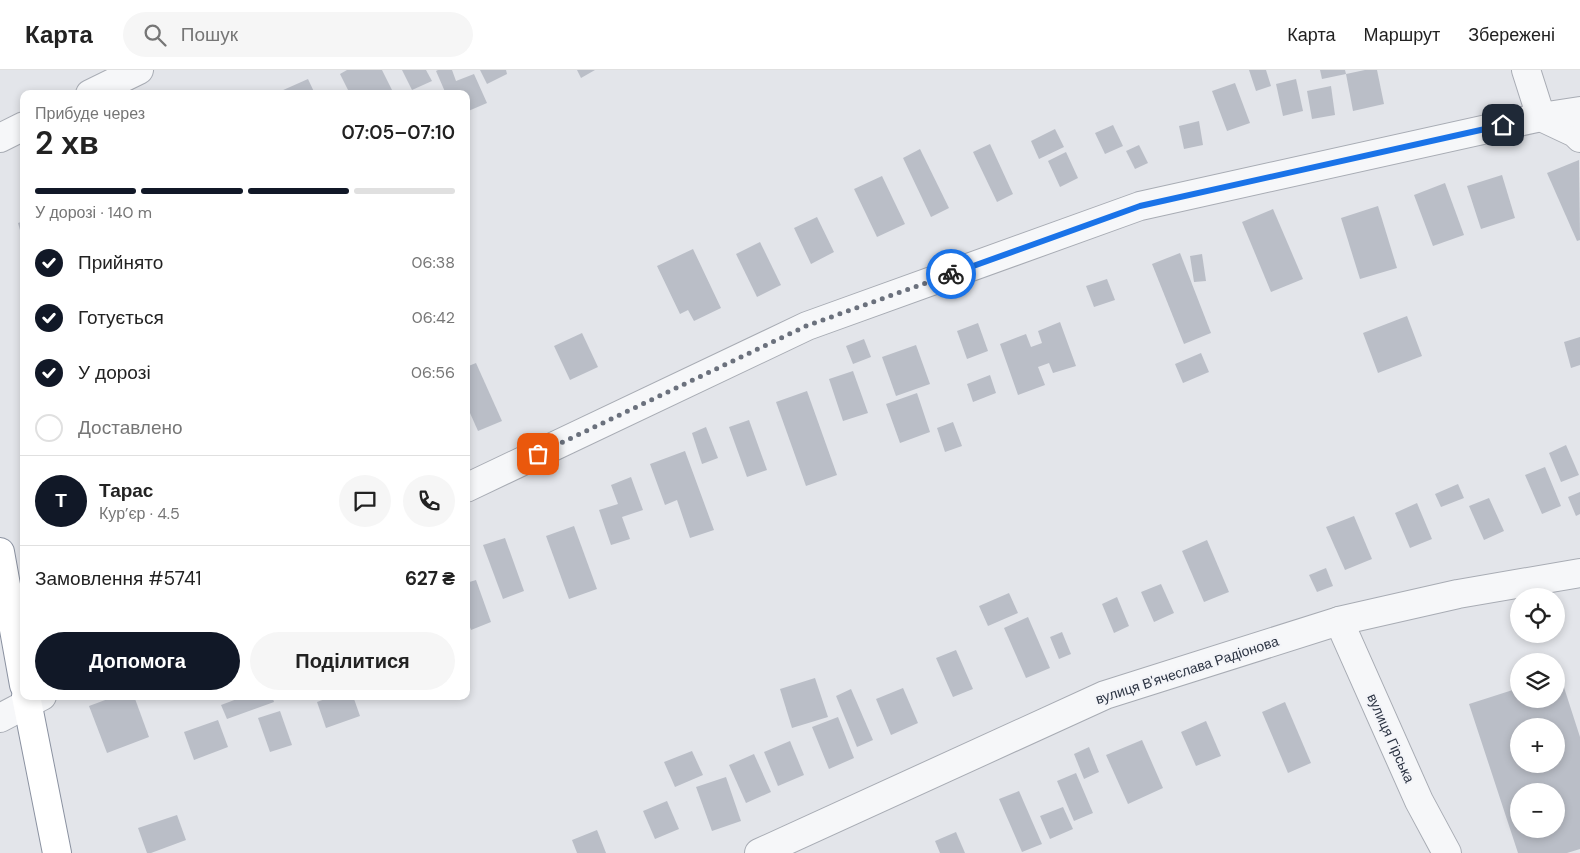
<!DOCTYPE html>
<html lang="uk">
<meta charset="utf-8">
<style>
body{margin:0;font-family:"DM Sans",sans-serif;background:#f6f6f6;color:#222;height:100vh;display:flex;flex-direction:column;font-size:19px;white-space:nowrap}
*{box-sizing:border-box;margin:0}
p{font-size:16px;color:#767676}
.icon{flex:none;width:28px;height:28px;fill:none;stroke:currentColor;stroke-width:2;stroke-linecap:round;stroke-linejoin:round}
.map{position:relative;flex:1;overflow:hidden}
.panel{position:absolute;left:20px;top:20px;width:450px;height:610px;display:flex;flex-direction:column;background:#fff;border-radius:10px;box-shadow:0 2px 8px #0003}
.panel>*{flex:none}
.fabs{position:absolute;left:1510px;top:518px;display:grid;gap:10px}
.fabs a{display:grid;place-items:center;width:55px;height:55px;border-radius:50%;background:#fff;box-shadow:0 2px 8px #0003;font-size:25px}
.pin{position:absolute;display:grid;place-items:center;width:42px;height:42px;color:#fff;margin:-21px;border-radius:10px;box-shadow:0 2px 8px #0006}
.courier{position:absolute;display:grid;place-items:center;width:50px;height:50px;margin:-25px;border:4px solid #1a73e8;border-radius:50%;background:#fff;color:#222;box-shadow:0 1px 6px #0007}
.head em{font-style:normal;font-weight:600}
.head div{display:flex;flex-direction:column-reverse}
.head{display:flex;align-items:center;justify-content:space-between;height:85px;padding:0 15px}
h1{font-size:32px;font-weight:600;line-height:38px}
.bar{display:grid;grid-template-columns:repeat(4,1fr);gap:8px 5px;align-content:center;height:60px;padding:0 15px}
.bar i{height:6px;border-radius:4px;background:#e0e0e0}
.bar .current{background:#111827}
.bar p{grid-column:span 4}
.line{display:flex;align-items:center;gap:12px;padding:0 15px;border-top:1px solid #e0e0e0}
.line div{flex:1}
.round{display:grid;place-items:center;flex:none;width:52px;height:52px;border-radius:26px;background:#f6f6f6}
ol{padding:0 15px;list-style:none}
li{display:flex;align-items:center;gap:15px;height:55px}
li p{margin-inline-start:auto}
li .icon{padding:5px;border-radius:50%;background:#111827;color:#fff;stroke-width:4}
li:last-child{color:#767676}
li i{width:28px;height:28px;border:2px solid #e0e0e0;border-radius:50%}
.primary-button{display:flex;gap:10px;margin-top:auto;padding:10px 15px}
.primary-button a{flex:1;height:58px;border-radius:30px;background:#111827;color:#fff;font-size:20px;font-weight:600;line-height:58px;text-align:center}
.primary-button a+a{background:#f6f6f6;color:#222}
header{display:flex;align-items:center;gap:30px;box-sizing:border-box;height:70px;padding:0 25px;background:#fff;border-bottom:1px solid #e0e0e0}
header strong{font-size:24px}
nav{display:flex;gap:28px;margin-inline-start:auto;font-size:18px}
.search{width:350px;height:45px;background:#f6f6f6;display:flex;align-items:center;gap:12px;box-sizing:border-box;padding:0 18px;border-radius:28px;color:#767676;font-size:19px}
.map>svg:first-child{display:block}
.building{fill:#babec7;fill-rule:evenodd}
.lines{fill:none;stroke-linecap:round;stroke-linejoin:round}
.minor-casing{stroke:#a8acb4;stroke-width:30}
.trunk-casing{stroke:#8b92a1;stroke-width:30}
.minor{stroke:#f6f7f9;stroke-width:28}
.trunk{stroke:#fff;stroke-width:28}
.done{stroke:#6b717d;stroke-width:5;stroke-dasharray:0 9}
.route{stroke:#1a73e8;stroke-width:6}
.labels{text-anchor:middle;stroke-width:4;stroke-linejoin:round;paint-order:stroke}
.street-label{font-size:14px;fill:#2b3342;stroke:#f3f4f8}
</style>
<header>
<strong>Карта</strong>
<div class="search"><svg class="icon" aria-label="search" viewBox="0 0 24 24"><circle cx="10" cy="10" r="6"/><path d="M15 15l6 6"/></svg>Пошук</div>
<nav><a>Карта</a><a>Маршрут</a><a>Збережені</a></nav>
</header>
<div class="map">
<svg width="1580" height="783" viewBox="0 0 1580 783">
<rect width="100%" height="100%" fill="#e3e5ea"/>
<g class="building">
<path d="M347,0H382L394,24H350L340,4Z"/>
<path d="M402,0H426L432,11L412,20Z"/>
<path d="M438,0H452L456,11L474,4L487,33L466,42V24H446L436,1Z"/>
<path d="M480,0H506L507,4L487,14Z"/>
<path d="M577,0H595L581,8Z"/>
<path d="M1249,0H1266L1271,16L1256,21Z"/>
<path d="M1320,0H1345L1346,4L1322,9Z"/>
<path d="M1365,0H1377L1384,34L1353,41L1346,4Z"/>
<path d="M308,9L315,24H282L281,21Z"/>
<path d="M1296,9L1303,41L1283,46L1276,14Z"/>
<path d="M1235,13L1250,53L1227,61L1212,21Z"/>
<path d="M1331,16L1335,45L1312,49L1307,21Z"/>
<path d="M1199,51L1203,75L1184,79L1179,56Z"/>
<path d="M1113,55L1123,76L1105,84L1095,63Z"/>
<path d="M1055,59L1064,77L1039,89L1031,71Z"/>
<path d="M990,74L1013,124L997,132L973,82Z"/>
<path d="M1139,75L1148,93L1135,99L1126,81Z"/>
<path d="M920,79L949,138L931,147L903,88Z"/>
<path d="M1066,82L1078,108L1060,117L1048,91Z"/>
<path d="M1579,90L1580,170L1577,171L1547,103Z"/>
<path d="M1502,105L1515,148L1481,159L1467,116Z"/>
<path d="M882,106L905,154L877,167L854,119Z"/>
<path d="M1445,113L1464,165L1433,176L1414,125Z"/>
<path d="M1378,136L1397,198L1360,209L1341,148Z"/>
<path d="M1273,139L1303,209L1271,222L1242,152Z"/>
<path d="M817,147L834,182L811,194L794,158Z"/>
<path d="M24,151V171H23L18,153Z"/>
<path d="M760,172L781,215L757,227L736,184Z"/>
<path d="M693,179L721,238L694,251L688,240L680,244L657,196Z"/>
<path d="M1180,183L1211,263L1184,274L1152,194Z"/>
<path d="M1202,184L1206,211L1194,212L1190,186Z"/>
<path d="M1107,209L1115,230L1094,237L1086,216Z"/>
<path d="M1407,246L1422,286L1378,303L1363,263Z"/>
<path d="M1060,252L1076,296L1053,303L1049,293L1038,297L1045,315L1018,325L1000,274L1026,264L1031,277L1042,273L1038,261Z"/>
<path d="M978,253L988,281L967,289L957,261Z"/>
<path d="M582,263L598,297L570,310L554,276Z"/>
<path d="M1580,267V295L1571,298L1564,272Z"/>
<path d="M864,269L871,287L853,294L846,276Z"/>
<path d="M916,275L930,314L896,326L882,287Z"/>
<path d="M1201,283L1209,302L1183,313L1175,294Z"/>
<path d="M476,293L502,351L478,361L466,334V297Z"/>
<path d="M853,301L868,343L843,351L829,309Z"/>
<path d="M990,305L996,323L973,332L967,314Z"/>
<path d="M807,321L837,405L806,416L776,332Z"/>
<path d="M917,323L930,362L900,373L886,334Z"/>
<path d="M749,350L767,400L747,407L729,357Z"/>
<path d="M953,352L962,376L945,382L937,358Z"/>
<path d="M706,357L718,388L702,394L692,363Z"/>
<path d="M1566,375L1579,405L1561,412L1549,383Z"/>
<path d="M685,381L714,460L690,468L677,430L665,435L650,394Z"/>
<path d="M1545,397L1561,436L1542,444L1525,405Z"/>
<path d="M631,407L643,440L622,447L630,469L611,475L599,440L618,434L611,415Z"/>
<path d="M1458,414L1464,428L1441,437L1435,424Z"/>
<path d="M1580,422V444L1576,446L1568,427Z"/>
<path d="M1489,428L1504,461L1484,470L1469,436Z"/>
<path d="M1417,433L1432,469L1410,478L1395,443Z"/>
<path d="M1354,446L1372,489L1345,500L1326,457Z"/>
<path d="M574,456L597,519L569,529L546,466Z"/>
<path d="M505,468L524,521L503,529L483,475Z"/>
<path d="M1207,470L1229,522L1204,532L1182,481Z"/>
<path d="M1326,498L1333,516L1317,522L1309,505Z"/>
<path d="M476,510L491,552L471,560L466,547V513Z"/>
<path d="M1161,514L1174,543L1154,552L1141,522Z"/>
<path d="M1009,523L1018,543L988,556L979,536Z"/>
<path d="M1117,527L1129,556L1114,563L1102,534Z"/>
<path d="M1028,547L1050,598L1026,608L1004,558Z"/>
<path d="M1062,562L1071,584L1059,589L1050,567Z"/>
<path d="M956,580L973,619L953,627L936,588Z"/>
<path d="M1560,605L1580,667V779L1567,783H1518L1469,634L1519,618V629H1556V606ZM1519,656H1556V694H1519ZM1519,721H1556V759H1519Z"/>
<path d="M815,608L828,647L792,658L780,619Z"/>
<path d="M903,618L918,653L891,665L876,629Z"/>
<path d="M851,619L873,670L857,677L836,626Z"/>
<path d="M116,626H134L149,667L107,683L89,636Z"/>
<path d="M245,626H272L274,632L227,649L221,635Z"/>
<path d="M333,626H353L360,646L326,658L317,632Z"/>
<path d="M1285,632L1311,693L1288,703L1262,642Z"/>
<path d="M280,641L292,675L270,682L258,648Z"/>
<path d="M838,647L854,688L829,699L812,657Z"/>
<path d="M218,650L228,677L194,690L184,662Z"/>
<path d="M1206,651L1221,686L1196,696L1181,662Z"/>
<path d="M1142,670L1163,718L1128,734L1106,685Z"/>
<path d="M790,671L804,705L778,716L764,682Z"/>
<path d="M1089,677L1099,702L1084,709L1074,684Z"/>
<path d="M692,681L703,705L675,717L664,692Z"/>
<path d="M754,684L771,722L746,733L729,695Z"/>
<path d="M1076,703L1093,743L1074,751L1057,711Z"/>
<path d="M726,707L741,751L712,761L696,717Z"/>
<path d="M1019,721L1042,774L1022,782L999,729Z"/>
<path d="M667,731L679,759L655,769L643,741Z"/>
<path d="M1063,737L1073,759L1050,769L1040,746Z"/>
<path d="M177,745L186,770L151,783H147L138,758Z"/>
<path d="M597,760L606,783H577L572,770Z"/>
<path d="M956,762L965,783H940L935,771Z"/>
</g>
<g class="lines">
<defs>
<g id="minor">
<path d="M1526,0L1541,47L1575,63L1580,68"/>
<path d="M90,24L139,0"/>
<path d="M0,68L24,56"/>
<path d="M466,418L807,256L1140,136L1541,47L1580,41"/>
<path d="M1339,551L1419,731L1447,783"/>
<path d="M0,648L42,626"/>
<path d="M759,783L1105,625L1339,551L1458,524L1580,503"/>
</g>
<g id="trunk">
<path d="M0,482L24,615"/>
<path d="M26,626L57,783"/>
</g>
</defs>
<use href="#minor" class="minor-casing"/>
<use href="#trunk" class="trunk-casing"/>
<use href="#minor" class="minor"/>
<use href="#trunk" class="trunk"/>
</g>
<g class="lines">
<path class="done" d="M538,384L806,256L951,204"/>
<path class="route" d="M951,204L1140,136L1503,55"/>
</g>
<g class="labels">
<g class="street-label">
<text transform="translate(1187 600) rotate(-18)" y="5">вулиця В'ячеслава Радіонова</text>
<text transform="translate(1391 668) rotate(66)" y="5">вулиця Гірська</text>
</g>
</g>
</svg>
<div class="fabs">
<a><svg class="icon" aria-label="locate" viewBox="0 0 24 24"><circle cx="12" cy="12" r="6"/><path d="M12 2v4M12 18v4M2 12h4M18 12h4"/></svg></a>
<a><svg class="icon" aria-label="layers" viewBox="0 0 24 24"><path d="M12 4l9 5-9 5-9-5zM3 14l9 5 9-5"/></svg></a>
<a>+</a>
<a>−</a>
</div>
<div class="pin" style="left:538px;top:384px;background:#ea580c"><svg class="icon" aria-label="bag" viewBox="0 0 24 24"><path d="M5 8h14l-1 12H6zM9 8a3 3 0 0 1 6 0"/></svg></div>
<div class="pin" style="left:1503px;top:55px;background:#1f2937"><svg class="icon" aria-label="home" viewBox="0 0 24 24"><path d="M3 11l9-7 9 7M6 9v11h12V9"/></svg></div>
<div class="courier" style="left:951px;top:204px"><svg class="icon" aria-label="bike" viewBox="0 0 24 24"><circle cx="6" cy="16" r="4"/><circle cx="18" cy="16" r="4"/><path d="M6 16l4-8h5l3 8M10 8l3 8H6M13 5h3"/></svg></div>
<section class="panel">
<div class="head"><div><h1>2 хв</h1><p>Прибуде через</p></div><em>07:05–07:10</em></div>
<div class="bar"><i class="current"></i><i class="current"></i><i class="current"></i><i></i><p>У дорозі · 140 m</p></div>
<ol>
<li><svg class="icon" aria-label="check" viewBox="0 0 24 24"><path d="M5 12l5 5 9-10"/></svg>Прийнято<p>06:38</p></li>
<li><svg class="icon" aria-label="check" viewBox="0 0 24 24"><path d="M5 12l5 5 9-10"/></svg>Готується<p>06:42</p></li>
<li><svg class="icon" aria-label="check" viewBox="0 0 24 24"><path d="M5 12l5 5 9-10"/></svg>У дорозі<p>06:56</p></li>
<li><i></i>Доставлено</li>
</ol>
<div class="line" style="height:90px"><b class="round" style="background:#111827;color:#fff">Т</b><div><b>Тарас</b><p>Кур’єр · 4.5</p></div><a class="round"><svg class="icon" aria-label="chat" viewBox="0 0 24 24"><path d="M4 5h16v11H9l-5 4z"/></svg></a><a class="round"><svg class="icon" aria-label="phone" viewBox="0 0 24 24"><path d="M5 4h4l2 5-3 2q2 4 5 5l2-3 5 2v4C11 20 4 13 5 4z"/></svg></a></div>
<div class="line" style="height:65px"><div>Замовлення #5741</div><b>627 ₴</b></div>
<div class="primary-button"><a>Допомога</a><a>Поділитися</a></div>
</section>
</div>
